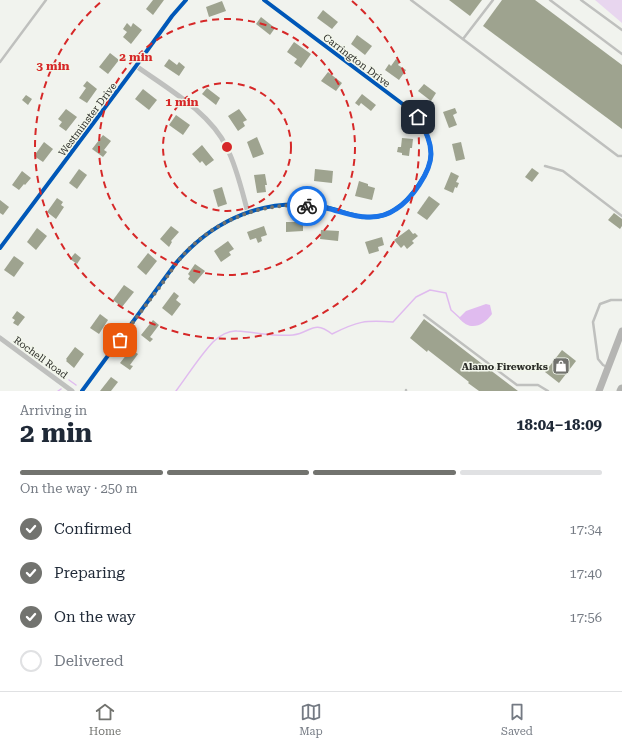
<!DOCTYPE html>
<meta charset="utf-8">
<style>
body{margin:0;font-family:"Roboto Serif",serif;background:#f2f2f3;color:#1f2937;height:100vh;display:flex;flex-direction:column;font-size:15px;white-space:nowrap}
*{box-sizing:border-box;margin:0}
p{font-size:13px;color:#747a83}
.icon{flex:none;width:22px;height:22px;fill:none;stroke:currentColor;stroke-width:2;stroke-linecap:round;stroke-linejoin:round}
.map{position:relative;height:391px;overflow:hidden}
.panel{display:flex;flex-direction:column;background:#fff;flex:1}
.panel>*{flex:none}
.pin{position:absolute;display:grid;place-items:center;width:34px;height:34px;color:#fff;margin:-17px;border-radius:8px;box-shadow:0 2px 6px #0006}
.courier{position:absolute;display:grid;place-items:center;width:40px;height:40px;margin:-20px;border:3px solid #1a73e8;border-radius:50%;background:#fff;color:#222;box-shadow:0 1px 5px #0007}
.head em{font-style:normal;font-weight:700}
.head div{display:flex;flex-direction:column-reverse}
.head{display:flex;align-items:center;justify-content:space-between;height:68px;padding:0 20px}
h1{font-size:26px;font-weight:700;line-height:30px}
.bar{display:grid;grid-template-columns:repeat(4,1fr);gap:6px 4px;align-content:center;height:48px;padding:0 20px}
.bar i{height:5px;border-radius:3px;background:#e0e1e3}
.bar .active{background:#72736f}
.bar p{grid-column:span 4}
ol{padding:0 20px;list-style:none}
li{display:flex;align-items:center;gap:12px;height:44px}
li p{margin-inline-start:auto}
li .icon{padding:4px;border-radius:50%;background:#72736f;color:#fff;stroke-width:4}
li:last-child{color:#747a83}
li i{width:22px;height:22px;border:2px solid #e0e1e3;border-radius:50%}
.menu{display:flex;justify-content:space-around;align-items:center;height:56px;border-top:1px solid #e0e1e3;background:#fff;font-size:11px;color:#747a83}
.menu a{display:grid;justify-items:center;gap:2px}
.menu .active{color:#72736f}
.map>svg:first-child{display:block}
.green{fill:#e8d6ef}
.water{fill:#e0bbef}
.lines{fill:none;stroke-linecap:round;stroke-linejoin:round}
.stream{stroke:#e0bbef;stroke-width:1.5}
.building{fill:#9ea38f}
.lane{stroke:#bfc0be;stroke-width:2.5}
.street{stroke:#bfc0be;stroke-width:5}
.secondary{stroke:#b5b5b3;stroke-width:7}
.highway{stroke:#b2b3b0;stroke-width:9}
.cycleway-casing{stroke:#f2f6eb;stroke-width:6}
.cycleway{stroke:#0057b8;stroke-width:4}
.done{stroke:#72736f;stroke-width:4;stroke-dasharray:0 7.2}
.route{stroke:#1a73e8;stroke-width:5}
.ring{fill:none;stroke:#d62828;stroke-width:2;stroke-dasharray:7 5}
.labels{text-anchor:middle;stroke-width:3;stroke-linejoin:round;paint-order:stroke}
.street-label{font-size:10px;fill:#2d2e2a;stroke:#f2f6eb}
.poi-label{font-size:10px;font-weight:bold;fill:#2d2e2a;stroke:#f2f6eb;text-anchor:end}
.centre{fill:#d62828;stroke:#f2f6eb;stroke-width:2}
.ring-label{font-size:12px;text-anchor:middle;font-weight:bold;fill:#d62828;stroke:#f2f6eb;stroke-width:3;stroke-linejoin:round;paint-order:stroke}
</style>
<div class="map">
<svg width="622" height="391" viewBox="0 0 622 391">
<rect width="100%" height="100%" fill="#f1f3ee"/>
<path class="green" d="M595,0H622V23Z"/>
<path class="water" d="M486,304L490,305L492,314C483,326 470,332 459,318L466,311Z"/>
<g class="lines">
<g class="stream">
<path d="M69,380L76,385"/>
<path d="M58,391L61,389"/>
<path d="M176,391C188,375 199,357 213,342C219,336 229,330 237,331C256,332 274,337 293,335C311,333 313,319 332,334C358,321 365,320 393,322L416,297L430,290L446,293L451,310L461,319"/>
</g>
</g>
<g class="building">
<path d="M153,0H164L153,15L146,9Z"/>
<path d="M449,0H482L470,16Z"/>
<path d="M502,0H535L622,65V129L483,26Z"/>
<path d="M222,1L226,11L209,17L206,7Z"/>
<path d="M323,10L338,22L332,29L317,18Z"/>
<path d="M261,17L275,28L270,35L256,24Z"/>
<path d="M127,23L131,27L133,23L142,30L131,44L123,37L127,32L123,29Z"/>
<path d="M357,35L372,46L365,55L351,44Z"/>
<path d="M294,42L311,54L301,68L294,63L297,59L287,52Z"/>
<path d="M110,53L119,60L108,74L99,67Z"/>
<path d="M169,59L177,65L179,62L185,67L179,76L164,66Z"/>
<path d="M396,59L400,62L398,65L406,70L399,80L385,70L389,64L391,66Z"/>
<path d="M328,72L342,83L336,91L321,81Z"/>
<path d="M87,81L97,89L87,103L79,98L86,88L83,86Z"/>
<path d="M424,84L436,93L431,101L418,91Z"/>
<path d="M207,88L220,98L216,105L202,94Z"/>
<path d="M143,89L157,100L149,110L135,99Z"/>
<path d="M362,94L376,105L371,111L361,103L359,106L355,103Z"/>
<path d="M26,95L32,99L28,105L22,100Z"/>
<path d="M455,108L457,113L453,115L457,125L449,128L443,112Z"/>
<path d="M66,109L77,117L66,131L59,126L62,122L58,119Z"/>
<path d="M239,109L247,120L243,122L245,126L238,131L228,116Z"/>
<path d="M176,115L190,125L183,135L169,125Z"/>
<path d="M103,135L111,141L104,150L107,152L103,157L92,149Z"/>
<path d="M257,137L264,154L253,158L247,142Z"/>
<path d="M402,138L413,139L412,148H410L409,156L402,155V153L397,152L398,147H401Z"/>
<path d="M44,142L53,149L43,162L34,156Z"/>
<path d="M461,142L465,159L456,161L452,144Z"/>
<path d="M202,145L214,160L206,166L202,161L200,163L192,154Z"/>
<path d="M532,168L539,173L532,182L525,177Z"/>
<path d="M79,169L87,175L77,189L69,183Z"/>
<path d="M315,169L333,171L332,183L314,181Z"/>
<path d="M22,171L31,178L25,185L24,184L19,190L12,185Z"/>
<path d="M451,172L459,176L456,182L459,183L457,188L455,187L453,193L444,189Z"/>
<path d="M265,174L267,185H265L266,192L257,193L254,175Z"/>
<path d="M359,181L368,184V186L375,188L372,200L355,196Z"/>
<path d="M222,187L227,204L218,207L213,190Z"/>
<path d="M429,196L440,204L427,220L417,213Z"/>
<path d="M57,198L63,202L61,205L64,207L56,219L47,212Z"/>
<path d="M0,200L9,207L3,215L0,213Z"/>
<path d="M614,213L622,219V226L620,229L608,220Z"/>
<path d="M286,222H303V231L286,232Z"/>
<path d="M171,226L179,232L171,241L172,242L169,247L160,239Z"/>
<path d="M264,226L267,235L261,237L262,241L258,243L256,238L250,240L247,232Z"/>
<path d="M37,228L47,236L36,250L27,242Z"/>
<path d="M409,229L413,234L415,233L418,236L412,241L414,243L407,249L404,245L401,248L394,240Z"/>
<path d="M321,230L339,231L338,241L320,239Z"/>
<path d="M382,237L384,245L378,247L379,251L369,254L365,242Z"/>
<path d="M228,241L234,249L229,252L231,255L221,262L214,251Z"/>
<path d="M75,253L81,258L77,264L70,259Z"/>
<path d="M148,253L157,261L146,275L137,267Z"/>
<path d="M14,256L24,263L14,277L4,270Z"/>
<path d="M195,264L205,271L194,284L188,279L190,276L188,274Z"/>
<path d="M124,285L134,292L122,307L113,300Z"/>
<path d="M174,292L179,296L176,300L181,304L172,316L162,308Z"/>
<path d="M17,311L25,317L18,326L13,323L15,320L12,318Z"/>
<path d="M100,314L108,320L99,334L90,328Z"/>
<path d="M424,319L481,363L518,391H479L468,383L469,382L428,350L427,352L410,338Z"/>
<path d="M153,320L159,325L150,337L153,339L150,342L141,335Z"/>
<path d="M75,347L84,354L74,368L66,361L67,360L66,359Z"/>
<path d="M131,349L138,354L130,365L133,366L130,370L120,363Z"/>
<path d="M562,350L576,361L559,383L545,372Z"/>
<path d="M111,377L118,382L111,391H100Z"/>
</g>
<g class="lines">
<g class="lane">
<path d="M411,0L618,156H622"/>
<path d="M550,0L622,54"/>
<path d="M581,0L622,30"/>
<path d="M463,39L493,0"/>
<path d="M0,62L46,0"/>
<path d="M545,166L563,171L622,216"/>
<path d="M424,315L517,385H538L548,391"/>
<path d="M607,367L603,365L598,359L593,322L600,304L611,300H622"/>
<path d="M406,391V390"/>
</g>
<g class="street">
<path d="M136,66C167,88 211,113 227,148C237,168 242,191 248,213"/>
<path d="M0,248L136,66L172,16L186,0"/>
<path d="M0,338L72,391"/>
<path d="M82,391L176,263C214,219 266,196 325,207C345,211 363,222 384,215C399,210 409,199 418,186C422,180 426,174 428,168C437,146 423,123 408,108L264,0"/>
</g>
<path class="secondary" d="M599,391L622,331"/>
<path class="highway" d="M621,391L622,389"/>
<defs>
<g id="cycleway">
<path d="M0,248L136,66L172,16L186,0"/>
<path d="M82,391L176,263C214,219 266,196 325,207C345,211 363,222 384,215C399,210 409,199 418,186C422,180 426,174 428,168C437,146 423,123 408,108L264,0"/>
</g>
</defs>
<use href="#cycleway" class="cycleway-casing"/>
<use href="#cycleway" class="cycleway"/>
</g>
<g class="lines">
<path class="done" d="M120,340C134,321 148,302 162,284C171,271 179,258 190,248C221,218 265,202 307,206"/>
<path class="route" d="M307,206C313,206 320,206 326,208C340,211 355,218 370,217C379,217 389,214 396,209C411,200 431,172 431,154C431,140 424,129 418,117"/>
</g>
<g class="ring">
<circle cx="227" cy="147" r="64"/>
<circle cx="227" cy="147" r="128"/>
<path d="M352 1A192 192 0 1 1 102 1"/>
</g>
<defs>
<symbol id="shop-square" viewBox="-11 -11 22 22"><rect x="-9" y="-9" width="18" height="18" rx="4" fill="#72736f" stroke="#f2f6eb"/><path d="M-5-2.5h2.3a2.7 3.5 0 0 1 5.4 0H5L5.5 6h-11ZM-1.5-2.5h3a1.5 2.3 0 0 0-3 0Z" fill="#fff"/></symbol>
</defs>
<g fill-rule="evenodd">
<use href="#shop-square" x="551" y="356" width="20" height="20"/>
</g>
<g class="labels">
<g class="street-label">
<text transform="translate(357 60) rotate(37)" y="4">Carrington Drive</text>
<text transform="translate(87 119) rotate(-53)" y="4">Westminster Drive</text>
<text transform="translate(41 357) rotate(36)" y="4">Rochell Road</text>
</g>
<g class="poi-label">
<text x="548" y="370">Alamo Fireworks</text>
</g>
</g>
<circle cx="227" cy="147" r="6" class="centre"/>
<g class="ring-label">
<text x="136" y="61">2 min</text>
<text x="53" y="70">3 min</text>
<text x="182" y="106">1 min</text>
</g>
</svg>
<div class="pin" style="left:120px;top:340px;background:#ea580c"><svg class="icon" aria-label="bag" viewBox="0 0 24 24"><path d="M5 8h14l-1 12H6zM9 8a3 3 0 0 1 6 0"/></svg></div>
<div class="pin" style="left:418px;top:117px;background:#1f2937"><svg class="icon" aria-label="home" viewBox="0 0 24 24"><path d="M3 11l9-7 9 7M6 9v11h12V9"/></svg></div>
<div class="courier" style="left:307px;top:206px"><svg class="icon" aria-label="bike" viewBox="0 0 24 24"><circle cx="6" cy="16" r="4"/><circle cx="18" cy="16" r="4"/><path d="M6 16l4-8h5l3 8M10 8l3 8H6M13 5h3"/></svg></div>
</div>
<section class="panel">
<div class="head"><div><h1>2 min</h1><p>Arriving in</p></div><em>18:04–18:09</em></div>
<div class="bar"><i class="active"></i><i class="active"></i><i class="active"></i><i></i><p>On the way · 250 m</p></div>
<ol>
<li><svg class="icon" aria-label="check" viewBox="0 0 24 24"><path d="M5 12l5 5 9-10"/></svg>Confirmed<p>17:34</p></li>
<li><svg class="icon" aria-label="check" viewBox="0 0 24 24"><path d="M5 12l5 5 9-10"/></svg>Preparing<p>17:40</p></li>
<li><svg class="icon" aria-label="check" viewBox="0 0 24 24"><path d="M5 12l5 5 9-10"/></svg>On the way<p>17:56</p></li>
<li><i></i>Delivered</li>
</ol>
</section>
<nav class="menu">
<a class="active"><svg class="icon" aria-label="home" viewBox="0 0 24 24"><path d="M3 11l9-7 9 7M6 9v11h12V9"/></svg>Home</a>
<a><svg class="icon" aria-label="map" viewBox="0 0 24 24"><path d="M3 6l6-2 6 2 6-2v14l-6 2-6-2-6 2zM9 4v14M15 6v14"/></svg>Map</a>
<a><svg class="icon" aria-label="saved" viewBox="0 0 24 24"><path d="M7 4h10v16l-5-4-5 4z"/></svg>Saved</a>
</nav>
